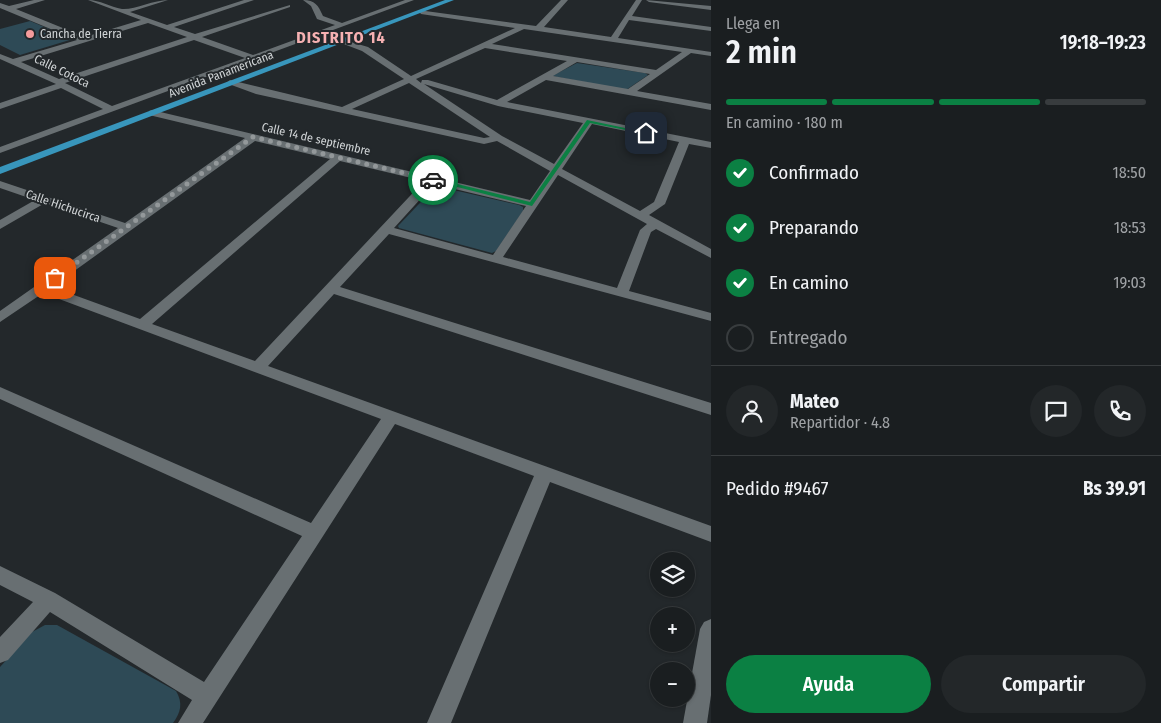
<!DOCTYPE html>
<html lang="es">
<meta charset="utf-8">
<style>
body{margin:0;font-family:"Fira Sans Condensed",sans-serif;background:#232729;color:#f1f3f6;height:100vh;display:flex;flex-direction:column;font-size:19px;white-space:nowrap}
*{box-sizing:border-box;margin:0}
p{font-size:16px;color:#9fa2a5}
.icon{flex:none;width:28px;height:28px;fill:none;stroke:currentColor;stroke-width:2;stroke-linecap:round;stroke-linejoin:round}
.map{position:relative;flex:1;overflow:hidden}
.panel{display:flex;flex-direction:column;background:#1a1e20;width:450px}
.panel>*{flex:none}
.controls{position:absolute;left:650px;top:552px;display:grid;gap:10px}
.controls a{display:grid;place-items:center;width:45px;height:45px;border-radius:50%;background:#1a1e20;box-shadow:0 1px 4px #0004,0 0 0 1px #383c3e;font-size:25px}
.pin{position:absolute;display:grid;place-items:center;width:42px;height:42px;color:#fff;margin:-21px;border-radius:10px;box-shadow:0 2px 8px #0006}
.courier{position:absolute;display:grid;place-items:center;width:50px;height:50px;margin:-25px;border:4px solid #0b8043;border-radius:50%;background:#fff;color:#222;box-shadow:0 1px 6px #0007}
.head em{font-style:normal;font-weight:600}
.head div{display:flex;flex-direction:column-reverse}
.head{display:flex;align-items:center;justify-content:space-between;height:85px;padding:0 15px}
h1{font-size:32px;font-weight:600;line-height:38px}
.bar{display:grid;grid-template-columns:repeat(4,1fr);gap:8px 5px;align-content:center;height:60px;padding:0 15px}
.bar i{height:6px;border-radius:4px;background:#383c3e}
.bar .active{background:#0b8043}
.bar p{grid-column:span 4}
.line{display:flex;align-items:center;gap:12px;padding:0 15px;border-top:1px solid #383c3e}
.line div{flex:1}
.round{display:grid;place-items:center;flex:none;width:52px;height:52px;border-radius:26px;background:#232729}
ol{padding:0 15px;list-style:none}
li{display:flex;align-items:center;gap:15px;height:55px}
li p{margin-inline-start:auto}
li .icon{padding:5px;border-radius:50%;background:#0b8043;color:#fff;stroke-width:4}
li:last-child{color:#9fa2a5}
li i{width:28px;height:28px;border:2px solid #383c3e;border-radius:50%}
.button{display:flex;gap:10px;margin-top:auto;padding:10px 15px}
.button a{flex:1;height:58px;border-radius:30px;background:#0b8043;color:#fff;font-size:20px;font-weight:600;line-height:58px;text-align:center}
.button a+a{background:#232729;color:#f1f3f6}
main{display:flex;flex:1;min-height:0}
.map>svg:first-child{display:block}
.green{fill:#2e4a56}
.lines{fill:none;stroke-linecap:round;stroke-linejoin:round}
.street{fill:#686f72;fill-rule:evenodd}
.highway{fill:#3896bc;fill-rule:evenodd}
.route{fill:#0b8043}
.done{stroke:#93989a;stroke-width:5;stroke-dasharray:0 9}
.poi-dot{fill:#f59b9c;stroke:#23282b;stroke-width:2}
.labels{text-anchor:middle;stroke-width:4;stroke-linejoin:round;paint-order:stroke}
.far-poi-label{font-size:12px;fill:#d0d4d6;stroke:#23282b;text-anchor:start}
.far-street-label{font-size:12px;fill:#d0d4d6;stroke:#23282b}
.far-district-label{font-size:16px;font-weight:bold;letter-spacing:1px;fill:#f6b1b2;stroke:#23282b}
</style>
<main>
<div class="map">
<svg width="711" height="723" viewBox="0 0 711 723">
<rect width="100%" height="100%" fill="#23282b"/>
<g class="green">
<path d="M30,21L73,39L20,55L0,45V29Z"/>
<path d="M577,63L645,73L648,75L626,90L552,76Z"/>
<path d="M436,186L519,205L523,207V211L496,251L492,253L399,228L398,226Z"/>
<path d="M45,625H57L176,691C183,703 181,712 173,723H0V667L32,632Z"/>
</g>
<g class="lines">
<g class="street">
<path d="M34,0H45L16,9L85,37L141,20L88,0C100,0 110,7 122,9C134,10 154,0 168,0L130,12L167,25L244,0H254L174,27L195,34L290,5V7L202,37L253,55L335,25L317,19L311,6L303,0C315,0 318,5 323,16L342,23L405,0H414L0,153V147L103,109L61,88L0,109V103L56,84L0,59V54L13,59L77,40L0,8V3L9,6ZM148,23L187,37L59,79L21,62ZM194,40L245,58L112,106L65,83Z"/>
<path d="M561,0H568L544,27L611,37L636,0H642L632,16L711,27V31L629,20L618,38L711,52V56L691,53L637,91L711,104V110L546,80L507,102L711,142V148L689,144L665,204L649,215L711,249V258L656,229L651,232L629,291L711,313V321L389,234L340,287L711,403V415L334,294L268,366L711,526V542L550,482L451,723H427L534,476L395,424L203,723H178L192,700L50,612L8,660L0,663V637L33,602L0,585V566L55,593L204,682L302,536L0,399V387L311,523L381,419L43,293L0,322V311L118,228L45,203L0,229V220L35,200L0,188V181L125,223L245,138L149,115V111L152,110L530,200L550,171L497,141L484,144L256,94L226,83L230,80L342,107L404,79L362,51L341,43V39L368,47L411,76L515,28L421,14L418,10L536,26ZM524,29L682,52L656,70L492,44ZM485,48L567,61L497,100L428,80H422L421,83L416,79ZM577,62L650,74L628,89L553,76ZM409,83L490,137L484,138L352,109ZM424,84L498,106L583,123L554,164L502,136ZM592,124L679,142L654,202L640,211L562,169ZM255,141L330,159L140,319L52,287ZM340,161L424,181L255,361L152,324ZM558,175L647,224L640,230L617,288L503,257ZM434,184L526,206L493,255L394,228Z"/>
<path d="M646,0L711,6V10L649,2Z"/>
<path d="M711,619V695L707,723H683L700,629L704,622Z"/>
</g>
<path class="highway" d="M445,0H454L0,174V167Z"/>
</g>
<path class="route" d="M587,120L649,133L646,134L590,123L532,206L430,180L433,178L530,202Z"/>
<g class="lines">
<path class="done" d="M55,278L253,137L433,180"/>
</g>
<circle class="poi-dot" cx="30" cy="34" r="5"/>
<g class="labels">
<g class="far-poi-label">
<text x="40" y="38">Cancha de Tierra</text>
</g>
<g class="far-street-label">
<text transform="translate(62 71) rotate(26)" y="4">Calle Cotoca</text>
<text transform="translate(221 74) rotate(-21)" y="4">Avenida Panamericana</text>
<text transform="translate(316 139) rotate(13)" y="4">Calle 14 de septiembre</text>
<text transform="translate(63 206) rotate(19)" y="4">Calle Hichucirca</text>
</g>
<g class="far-district-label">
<text x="341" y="43">DISTRITO 14</text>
</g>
</g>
</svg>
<div class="controls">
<a><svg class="icon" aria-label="layers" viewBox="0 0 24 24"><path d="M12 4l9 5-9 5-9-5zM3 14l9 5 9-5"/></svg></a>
<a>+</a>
<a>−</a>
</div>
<div class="pin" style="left:55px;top:278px;background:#ea580c"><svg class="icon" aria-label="bag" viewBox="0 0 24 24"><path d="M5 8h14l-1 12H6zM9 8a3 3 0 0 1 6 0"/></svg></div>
<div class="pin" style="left:646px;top:133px;background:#1f2937"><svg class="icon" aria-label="home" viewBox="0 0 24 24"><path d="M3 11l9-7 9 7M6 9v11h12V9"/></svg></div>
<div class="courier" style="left:433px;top:180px"><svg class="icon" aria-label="car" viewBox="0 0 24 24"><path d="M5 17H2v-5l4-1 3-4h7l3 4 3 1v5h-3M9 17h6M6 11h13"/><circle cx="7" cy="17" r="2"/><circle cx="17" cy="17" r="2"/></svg></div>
</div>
<section class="panel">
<div class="head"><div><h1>2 min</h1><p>Llega en</p></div><em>19:18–19:23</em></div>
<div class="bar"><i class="active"></i><i class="active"></i><i class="active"></i><i></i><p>En camino · 180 m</p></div>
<ol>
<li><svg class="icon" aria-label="check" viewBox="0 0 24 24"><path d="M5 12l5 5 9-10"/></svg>Confirmado<p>18:50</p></li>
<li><svg class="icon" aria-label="check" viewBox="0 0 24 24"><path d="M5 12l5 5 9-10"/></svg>Preparando<p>18:53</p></li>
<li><svg class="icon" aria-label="check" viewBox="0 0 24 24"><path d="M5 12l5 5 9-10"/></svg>En camino<p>19:03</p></li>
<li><i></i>Entregado</li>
</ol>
<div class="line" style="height:90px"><a class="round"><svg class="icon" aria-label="person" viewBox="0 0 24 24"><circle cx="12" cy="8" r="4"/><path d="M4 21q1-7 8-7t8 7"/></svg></a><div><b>Mateo</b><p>Repartidor · 4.8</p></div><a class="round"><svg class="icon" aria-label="chat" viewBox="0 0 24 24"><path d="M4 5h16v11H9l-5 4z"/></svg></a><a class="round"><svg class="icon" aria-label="phone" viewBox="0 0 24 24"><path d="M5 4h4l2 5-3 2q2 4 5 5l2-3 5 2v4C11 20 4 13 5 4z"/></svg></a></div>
<div class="line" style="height:65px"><div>Pedido #9467</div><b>Bs 39.91</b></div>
<div class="button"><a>Ayuda</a><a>Compartir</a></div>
</section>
</main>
